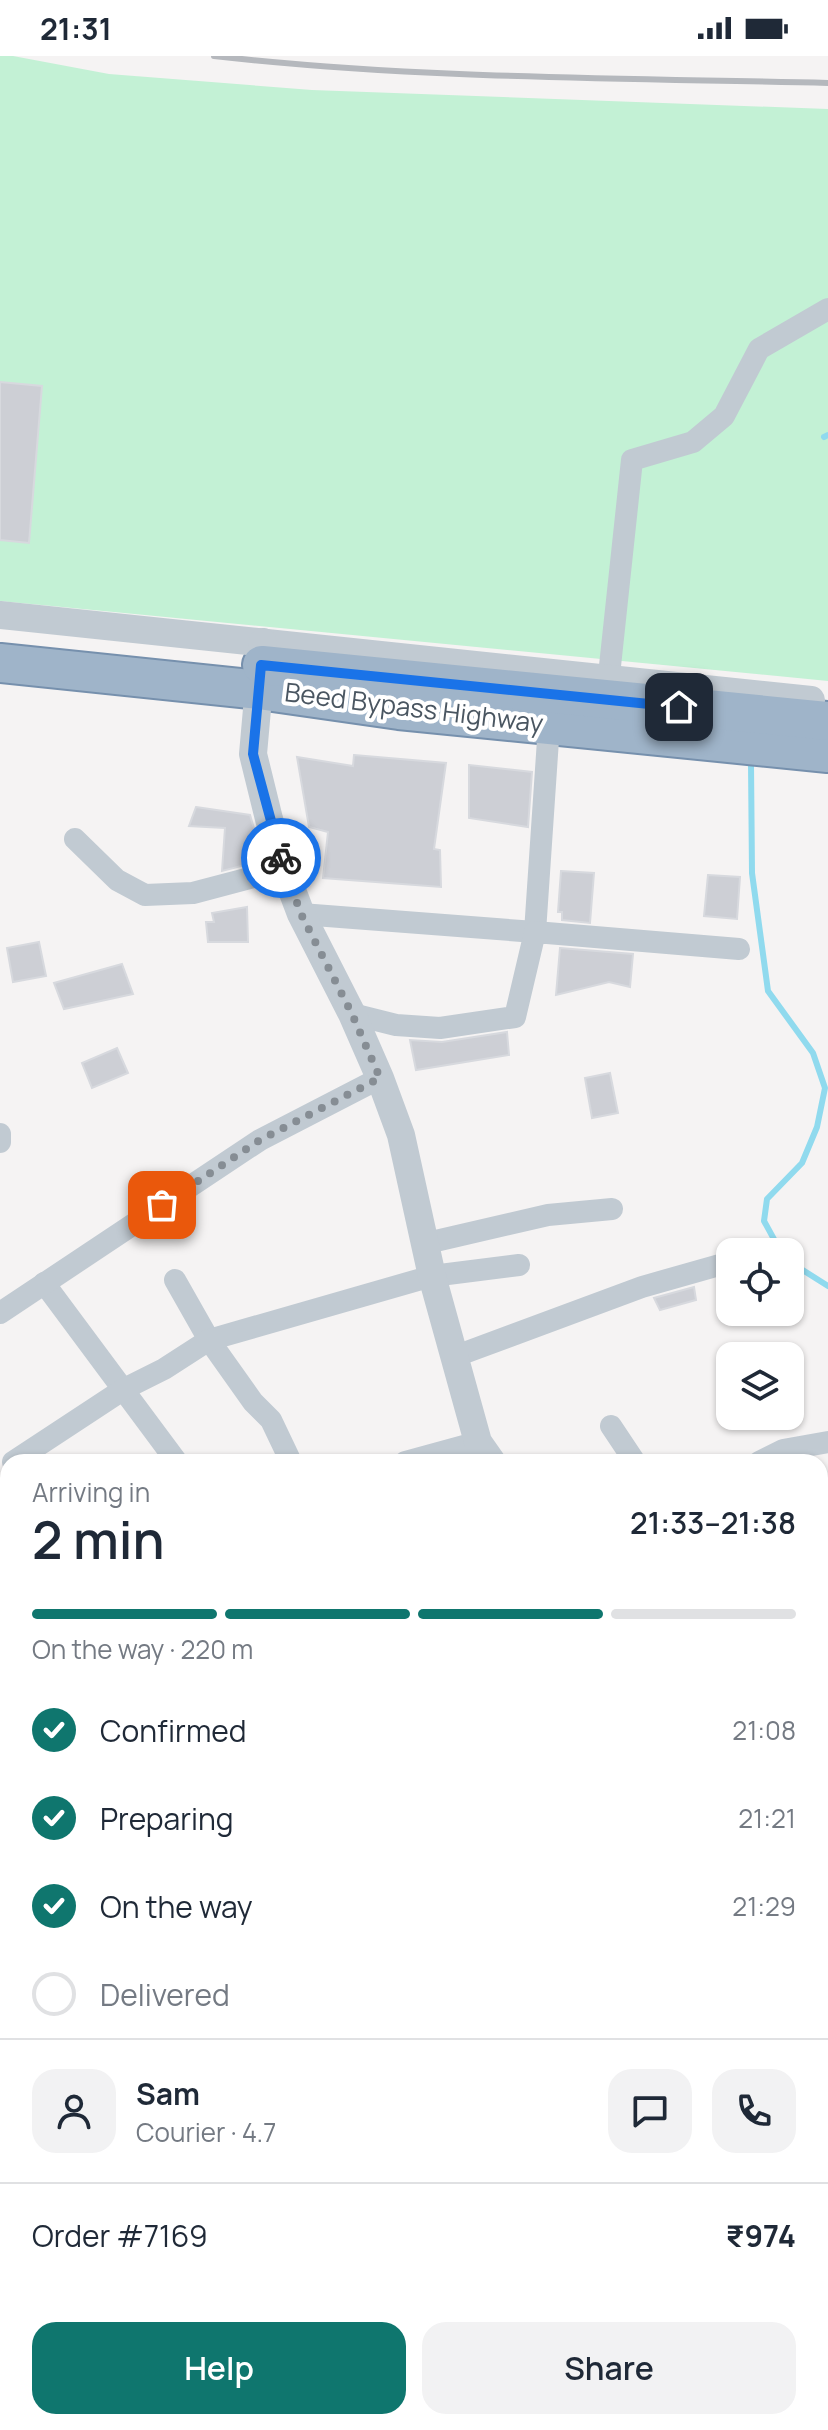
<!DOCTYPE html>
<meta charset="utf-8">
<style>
body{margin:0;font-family:Manrope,sans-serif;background:#f2f2f3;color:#1f2937;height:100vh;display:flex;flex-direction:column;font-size:30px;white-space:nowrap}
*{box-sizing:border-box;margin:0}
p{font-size:26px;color:#747a83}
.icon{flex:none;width:44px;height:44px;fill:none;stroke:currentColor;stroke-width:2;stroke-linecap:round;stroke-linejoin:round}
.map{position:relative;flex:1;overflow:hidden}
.details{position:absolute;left:0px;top:1398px;width:828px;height:976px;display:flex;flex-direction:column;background:#fff;border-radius:24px 24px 0 0;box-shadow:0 2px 6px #0004}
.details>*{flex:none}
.tools{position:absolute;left:716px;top:1182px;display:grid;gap:16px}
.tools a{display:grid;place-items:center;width:88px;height:88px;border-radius:16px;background:#fff;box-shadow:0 2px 6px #0004;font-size:40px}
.pin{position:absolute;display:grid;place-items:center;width:68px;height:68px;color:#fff;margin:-34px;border-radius:16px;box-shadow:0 4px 12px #0006}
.courier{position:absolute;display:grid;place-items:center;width:80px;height:80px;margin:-40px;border:6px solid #1a73e8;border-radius:50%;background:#fff;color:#222;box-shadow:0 2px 10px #0007}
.headline em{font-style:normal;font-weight:600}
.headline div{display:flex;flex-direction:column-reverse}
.headline{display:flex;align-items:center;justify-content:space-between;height:136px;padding:0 32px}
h1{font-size:52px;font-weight:600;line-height:60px}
.bar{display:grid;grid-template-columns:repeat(4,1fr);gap:12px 8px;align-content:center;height:96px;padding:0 32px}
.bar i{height:10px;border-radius:6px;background:#e0e1e3}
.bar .current{background:#0f766e}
.bar p{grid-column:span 4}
.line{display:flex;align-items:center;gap:20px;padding:0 32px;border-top:2px solid #e0e1e3}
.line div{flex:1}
.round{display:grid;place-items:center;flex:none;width:84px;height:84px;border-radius:24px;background:#f2f2f3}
ol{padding:0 32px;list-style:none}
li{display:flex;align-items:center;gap:24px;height:88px}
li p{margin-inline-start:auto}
li .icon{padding:8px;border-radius:50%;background:#0f766e;color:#fff;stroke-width:4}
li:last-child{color:#747a83}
li i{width:44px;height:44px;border:4px solid #e0e1e3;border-radius:50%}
.action{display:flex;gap:16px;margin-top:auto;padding:16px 32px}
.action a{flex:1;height:92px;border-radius:24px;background:#0f766e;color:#fff;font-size:32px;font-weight:600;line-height:92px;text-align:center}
.action a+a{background:#f2f2f3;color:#1f2937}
.status{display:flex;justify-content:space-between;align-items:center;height:56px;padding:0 40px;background:#fff;direction:ltr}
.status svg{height:22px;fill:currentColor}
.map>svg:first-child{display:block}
.green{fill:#c3f1d5}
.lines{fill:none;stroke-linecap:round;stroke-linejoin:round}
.stream{stroke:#90daee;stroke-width:6}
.building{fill:#cdcfd5;stroke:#d7d9de;stroke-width:2}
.trunk-casing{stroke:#7690ad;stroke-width:42}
.minor{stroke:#c1cad2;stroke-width:22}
.tertiary{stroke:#c1cad2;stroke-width:28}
.trunk{stroke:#9fb4c9;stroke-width:38}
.rail{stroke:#b5b8bd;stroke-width:6}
.done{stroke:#868d94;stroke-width:8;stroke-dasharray:0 14.4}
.route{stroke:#1a73e8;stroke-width:10}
.labels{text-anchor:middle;stroke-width:8;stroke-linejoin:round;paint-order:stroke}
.street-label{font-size:26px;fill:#4a5661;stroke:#fff}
</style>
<div class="status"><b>21:31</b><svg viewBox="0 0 49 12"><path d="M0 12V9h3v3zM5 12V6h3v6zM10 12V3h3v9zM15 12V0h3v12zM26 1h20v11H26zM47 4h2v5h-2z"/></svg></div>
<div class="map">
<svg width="828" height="2374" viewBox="0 0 828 2374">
<rect width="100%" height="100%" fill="#f5f3f3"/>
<path class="green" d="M0,0H13L109,18L312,34L828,53V625L0,545Z"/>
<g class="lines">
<g class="stream">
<path d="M824,381L828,379"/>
<path d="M751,708L752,817L768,935L813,997L825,1032L817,1071L802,1107L767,1143L764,1165L781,1196"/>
<path d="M790,1206L828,1230"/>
</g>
</g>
<g class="building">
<path d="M0,326L42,330L29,487L0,484Z"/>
<path d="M354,699L446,707L434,793L440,794L441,831L323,822L328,776L309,771L297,701L353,710Z"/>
<path d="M469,709L532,716L528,771L469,762Z"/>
<path d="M196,751L250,759L259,789L261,805L222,815L225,772L189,770Z"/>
<path d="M561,815L594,817L590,867L562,864V856H558Z"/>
<path d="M708,819L740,821L737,863L704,860Z"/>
<path d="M247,851L248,886H208L206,866H214L212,857Z"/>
<path d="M39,886L46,920L13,926L7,892Z"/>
<path d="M560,892L633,898L630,931L609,926L556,939Z"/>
<path d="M122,908L133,938L64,953L54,927Z"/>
<path d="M507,976L509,999L416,1014L410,984L442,986Z"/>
<path d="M117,992L128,1017L92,1032L82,1007Z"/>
<path d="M610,1017L618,1057L592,1062L585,1022Z"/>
<path d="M694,1231L696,1244L660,1254L654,1242Z"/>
</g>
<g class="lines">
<defs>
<g id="trunk">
<path d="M0,607L259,634L399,654L828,697"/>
<path d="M262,609L828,665"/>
</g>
</defs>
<use href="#trunk" class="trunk-casing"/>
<g class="minor">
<path d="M607,638L632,404L693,386L724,360L759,293L828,253"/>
<path d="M75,783L117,824L145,839L193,837L284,813"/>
<path d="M301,858L535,876L549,669"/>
<path d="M352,958L396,969L440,972L515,961L535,876L739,893"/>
<path d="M0,1078V1086"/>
<path d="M427,1187L548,1159L612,1153"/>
<path d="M175,1224L209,1284L253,1346L271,1364L291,1406"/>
<path d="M44,1227L177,1406"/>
<path d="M0,1257L260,1084L380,1022"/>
<path d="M456,1300L642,1231L730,1206"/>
<path d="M611,1370L635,1406"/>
<path d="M13,1406L124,1333L164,1313L209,1284L432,1220L519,1209"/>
<path d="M405,1406L478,1386"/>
<path d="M759,1406L783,1394L828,1386"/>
<path d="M820,1507L828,1576"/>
<path d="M0,1588L8,1585"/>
<path d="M820,1681L828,1693"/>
<path d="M0,1717L8,1714"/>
<path d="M0,1842L8,1839"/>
<path d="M0,2084L8,2090"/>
<path d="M820,2137L828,2136"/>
<path d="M0,2282L8,2279"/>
<path d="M77,2366L78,2374"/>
<path d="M172,2366V2374"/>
<path d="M559,2366L570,2374"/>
<path d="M297,2374L337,2370"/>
<path d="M681,2374L828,2369"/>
</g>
<g class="tertiary">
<path d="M0,559L811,644"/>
<path d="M263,586L253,698L269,763L284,813L301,858L352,958L380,1022L401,1079L432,1220L478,1386L492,1406"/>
<path d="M820,1906L828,1923"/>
</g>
<use href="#trunk" class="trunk"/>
<path class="rail" d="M214,0C418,23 623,22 828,27"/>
</g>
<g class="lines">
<path class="done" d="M162,1149L260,1084L380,1022L352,958L301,858L281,802"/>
<path class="route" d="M281,802L253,698L261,609L679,651"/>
</g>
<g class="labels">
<g class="street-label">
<text transform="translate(414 652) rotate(7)" y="9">Beed Bypass Highway</text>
</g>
</g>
</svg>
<div class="tools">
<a><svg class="icon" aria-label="locate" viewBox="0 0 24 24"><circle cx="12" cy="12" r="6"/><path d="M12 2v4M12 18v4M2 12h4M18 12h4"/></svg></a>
<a><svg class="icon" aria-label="layers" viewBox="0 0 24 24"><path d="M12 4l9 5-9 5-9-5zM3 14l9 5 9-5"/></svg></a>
</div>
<div class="pin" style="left:162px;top:1149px;background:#ea580c"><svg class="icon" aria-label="bag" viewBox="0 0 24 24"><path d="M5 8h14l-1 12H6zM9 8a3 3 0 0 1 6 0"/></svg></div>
<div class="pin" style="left:679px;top:651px;background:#1f2937"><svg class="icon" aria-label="home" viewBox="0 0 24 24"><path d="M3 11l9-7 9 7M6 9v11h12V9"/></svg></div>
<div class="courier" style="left:281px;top:802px"><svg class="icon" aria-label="bike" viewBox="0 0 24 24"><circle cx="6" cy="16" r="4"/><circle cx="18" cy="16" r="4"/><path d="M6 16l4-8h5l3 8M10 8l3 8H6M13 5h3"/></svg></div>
<section class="details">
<div class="headline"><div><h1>2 min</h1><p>Arriving in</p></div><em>21:33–21:38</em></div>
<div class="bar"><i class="current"></i><i class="current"></i><i class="current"></i><i></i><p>On the way · 220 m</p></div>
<ol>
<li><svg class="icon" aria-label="check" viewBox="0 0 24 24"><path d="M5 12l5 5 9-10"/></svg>Confirmed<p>21:08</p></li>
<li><svg class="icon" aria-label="check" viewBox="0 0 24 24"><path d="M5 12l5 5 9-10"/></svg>Preparing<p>21:21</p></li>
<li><svg class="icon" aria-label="check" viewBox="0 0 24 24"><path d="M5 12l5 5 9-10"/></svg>On the way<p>21:29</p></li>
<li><i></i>Delivered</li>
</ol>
<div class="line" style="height:144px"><a class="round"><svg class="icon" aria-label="person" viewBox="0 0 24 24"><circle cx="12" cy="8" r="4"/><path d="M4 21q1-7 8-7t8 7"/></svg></a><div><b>Sam</b><p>Courier · 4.7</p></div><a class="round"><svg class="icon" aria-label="chat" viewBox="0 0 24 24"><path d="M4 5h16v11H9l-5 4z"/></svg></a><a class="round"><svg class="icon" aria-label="phone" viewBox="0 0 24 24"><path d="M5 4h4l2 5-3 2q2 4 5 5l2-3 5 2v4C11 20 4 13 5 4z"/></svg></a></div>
<div class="line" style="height:104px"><div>Order #7169</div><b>₹974</b></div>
<div class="action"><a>Help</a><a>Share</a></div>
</section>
</div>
